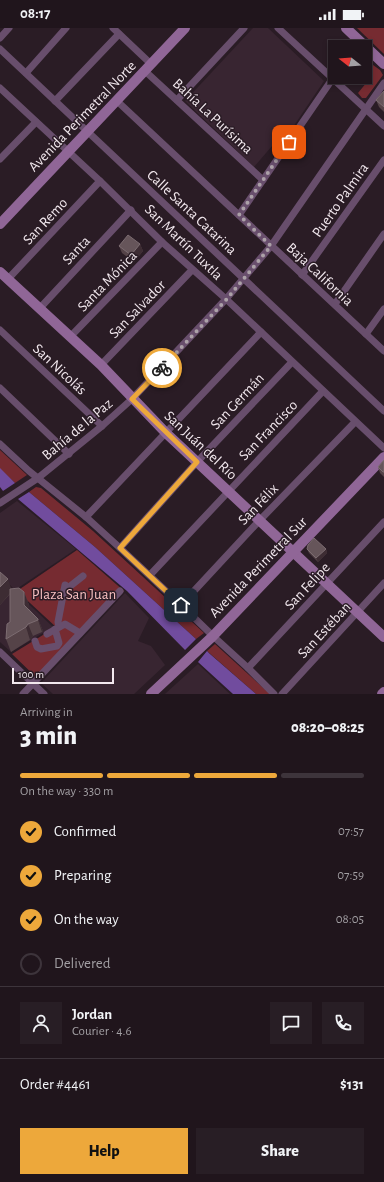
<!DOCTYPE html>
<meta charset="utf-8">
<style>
body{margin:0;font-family:"Alegreya Sans",sans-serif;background:#281e25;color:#f1f3f6;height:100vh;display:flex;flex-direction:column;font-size:15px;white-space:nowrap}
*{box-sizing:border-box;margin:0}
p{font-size:13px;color:#a29fa3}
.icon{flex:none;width:22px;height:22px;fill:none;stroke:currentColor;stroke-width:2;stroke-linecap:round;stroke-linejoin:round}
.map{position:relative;height:666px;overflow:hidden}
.sheet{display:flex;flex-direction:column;background:#20151c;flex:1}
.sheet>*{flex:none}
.needle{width:26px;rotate:287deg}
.buttons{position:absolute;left:328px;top:12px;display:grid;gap:8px}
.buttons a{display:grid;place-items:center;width:44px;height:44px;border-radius:0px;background:#20151c;box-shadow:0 2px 6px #0003,0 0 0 1px #3d343b;font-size:20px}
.scale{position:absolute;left:12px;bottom:10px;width:102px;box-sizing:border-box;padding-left:4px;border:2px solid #f2e8ee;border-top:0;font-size:11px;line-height:14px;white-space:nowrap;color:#f2e8ee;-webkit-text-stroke:3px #2a1c25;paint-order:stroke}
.pin{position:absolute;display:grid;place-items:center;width:34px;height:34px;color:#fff;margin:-17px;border-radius:8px;box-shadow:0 2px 6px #0006}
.courier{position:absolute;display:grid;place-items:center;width:40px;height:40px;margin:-20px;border:3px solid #eda83b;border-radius:50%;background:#fff;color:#222;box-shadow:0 1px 5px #0007}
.overview em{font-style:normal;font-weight:800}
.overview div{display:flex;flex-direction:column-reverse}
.overview{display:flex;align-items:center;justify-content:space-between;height:68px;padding:0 20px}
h1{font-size:26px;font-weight:800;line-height:30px}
.bar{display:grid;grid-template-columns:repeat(4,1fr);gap:6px 4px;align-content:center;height:48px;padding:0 20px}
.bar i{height:5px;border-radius:3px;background:#3d343b}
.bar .active{background:#eda83b}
.bar p{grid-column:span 4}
.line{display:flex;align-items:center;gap:10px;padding:0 20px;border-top:1px solid #3d343b}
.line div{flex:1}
.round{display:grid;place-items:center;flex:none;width:42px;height:42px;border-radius:0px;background:#281e25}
ol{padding:0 20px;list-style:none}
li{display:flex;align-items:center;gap:12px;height:44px}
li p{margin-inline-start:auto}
li .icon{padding:4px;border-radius:50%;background:#eda83b;color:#111;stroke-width:4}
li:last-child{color:#a29fa3}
li i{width:22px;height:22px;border:2px solid #3d343b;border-radius:50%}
.action{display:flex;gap:8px;margin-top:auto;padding:8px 20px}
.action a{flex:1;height:46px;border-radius:0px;background:#eda83b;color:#111;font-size:16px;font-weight:800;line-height:46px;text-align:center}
.action a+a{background:#281e25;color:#f1f3f6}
.status{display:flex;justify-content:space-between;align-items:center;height:28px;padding:0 20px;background:#20151c;direction:ltr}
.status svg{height:11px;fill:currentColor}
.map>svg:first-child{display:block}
.built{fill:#382531}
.green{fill:#762b31}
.water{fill:#714c9e}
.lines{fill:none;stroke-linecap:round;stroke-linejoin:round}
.street{stroke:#684e6c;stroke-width:7}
.secondary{stroke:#906697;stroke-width:10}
.wall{fill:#554348}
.shaded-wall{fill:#3d2c33}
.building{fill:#66555a;stroke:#7c6c71}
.done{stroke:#aca1a8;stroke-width:4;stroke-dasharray:0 7.2}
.route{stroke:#eda83b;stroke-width:5}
.labels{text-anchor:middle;stroke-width:3;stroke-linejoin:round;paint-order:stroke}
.street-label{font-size:15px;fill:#f2e8ee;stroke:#2a1c25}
.park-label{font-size:15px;fill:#f6bebf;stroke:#2a1c25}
</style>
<div class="status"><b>08:17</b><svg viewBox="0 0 49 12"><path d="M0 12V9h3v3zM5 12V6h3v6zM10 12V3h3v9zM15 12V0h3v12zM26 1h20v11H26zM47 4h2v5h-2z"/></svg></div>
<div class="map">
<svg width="384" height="666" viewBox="0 0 384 666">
<rect width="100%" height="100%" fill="#2a1c25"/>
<g class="built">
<path d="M253,0H268L324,53L291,102L284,104L254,139L185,73Z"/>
<path d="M17,473L76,521L15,562L0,547V485Z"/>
<path d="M0,549L53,599L11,624L0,614Z"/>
<path d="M125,565L149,590L138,613L151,618L165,637L134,666H53L41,655Z"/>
<path d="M198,636L230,666H165Z"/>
</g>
<g class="green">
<path d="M357,0H384V26Z"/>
<path d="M373,37L380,42L383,47L366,70H362L358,65L367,54L364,51Z"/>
<path d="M0,422L27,447L15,455L0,441Z"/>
<path d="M36,459L41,460L93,503L204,605L196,611L95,519L29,464Z"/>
<path d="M77,522L124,563L39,652L12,626L56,599L17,563Z"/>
<path d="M215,616L270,666H256L207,623Z"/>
</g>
<g class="water">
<path d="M0,440L15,455L3,463L0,459Z"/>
<path d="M29,464L95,519L196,611L185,622L127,563L18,471Z"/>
<path d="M207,623L210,626L256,666H233L198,634Z"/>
</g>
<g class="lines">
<g class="street">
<path d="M113,0L151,36"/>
<path d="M278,0L384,98"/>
<path d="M0,10L9,0"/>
<path d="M0,21L384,383"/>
<path d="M145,43L263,152"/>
<path d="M26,45L66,0"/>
<path d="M0,60L100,153L162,214L226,271L384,420"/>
<path d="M177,72L244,0"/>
<path d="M55,73L119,6"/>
<path d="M117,73L384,323"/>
<path d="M0,131L36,94"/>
<path d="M239,187L333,50"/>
<path d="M302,247L384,132"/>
<path d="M8,251L100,153"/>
<path d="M335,276L384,206"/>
<path d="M40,280L131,182"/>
<path d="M0,302L102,398"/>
<path d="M366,306L384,281"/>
<path d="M70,309L162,214"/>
<path d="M101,337L192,242"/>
<path d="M0,360L69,426"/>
<path d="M0,416L29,443L86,489L120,520L181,577L213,608L248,640L274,666"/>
<path d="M0,475L38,450L102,398L132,371L226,271L271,218L384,55"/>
<path d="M86,489L261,304"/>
<path d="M120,520L197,434L292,334"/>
<path d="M150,547L323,363"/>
<path d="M64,563L83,548"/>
<path d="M181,577L259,493L355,394"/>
<path d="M59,599L58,594L65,557"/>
<path d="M47,606L65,596L80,605"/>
<path d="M35,613L37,619L41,621L57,618L59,615L55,601"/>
<path d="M0,624L44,666"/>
<path d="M248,640L384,494"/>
<path d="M23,666L120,563"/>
<path d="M282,666L384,555"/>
</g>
<g class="secondary">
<path d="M346,0L384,36"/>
<path d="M0,196L185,0"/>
<path d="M0,244L101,337L166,405L384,609"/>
<path d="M151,666L213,608L384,429"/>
<path d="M382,666L384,664"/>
</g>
</g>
<g class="wall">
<path d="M384,63V84L379,79L376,72Z"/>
<path d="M140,216L143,223L134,234L122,225L119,218Z"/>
<path d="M384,432V449L380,445L378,439Z"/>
<path d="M307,521H326L327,525L318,534L309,525Z"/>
<path d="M0,544L11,561L24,564L29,577V581L38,591L43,603L42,604L33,608L30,612L11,624L6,611L10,594V566L0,577Z"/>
</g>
<g class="shaded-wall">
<path d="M140,216L143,223L134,234L131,227Z"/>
<path d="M326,521L327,525L318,534L316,530Z"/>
<path d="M8,551L12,563L0,577V559Z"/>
<path d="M24,564L29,577V590L24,577Z"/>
<path d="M38,591L43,603L42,604L38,592Z"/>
<path d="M28,596L33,608L30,612L26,599Z"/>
</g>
<g class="building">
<path d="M384,63V79L376,72Z"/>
<path d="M128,207L140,216L131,227L119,218Z"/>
<path d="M384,432V444H383L378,439Z"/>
<path d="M314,510L326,521L316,530L307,521L308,517Z"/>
<path d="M0,544L8,551L0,559Z"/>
<path d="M19,560L24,564V577L38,591V592L28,596L26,599L6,611L7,596L10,594V561Z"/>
</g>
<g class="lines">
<path class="done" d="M162,340L226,272L271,218L239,187L289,114"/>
<path class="route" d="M162,340L132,371L197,434L120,520L181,577"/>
</g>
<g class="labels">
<g class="street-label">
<text transform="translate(82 88) rotate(-46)" y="5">Avenida Perimetral Norte</text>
<text transform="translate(213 88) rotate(43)" y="5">Bahía La Purísima</text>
<text transform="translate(340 172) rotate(-55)" y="5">Puerto Palmira</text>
<text transform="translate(192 184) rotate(43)" y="5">Calle Santa Catarina</text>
<text transform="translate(45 193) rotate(-47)" y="5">San Remo</text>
<text transform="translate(184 214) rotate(44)" y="5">San Martín Tuxtla</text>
<text transform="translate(76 222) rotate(-47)" y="5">Santa</text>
<text transform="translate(320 246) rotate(43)" y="5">Baja California</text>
<text transform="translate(107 253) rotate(-46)" y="5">Santa Mónica</text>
<text transform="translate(137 281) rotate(-46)" y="5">San Salvador</text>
<text transform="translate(60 341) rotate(43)" y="5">San Nicolás</text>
<text transform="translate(237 373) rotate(-47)" y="5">San Germán</text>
<text transform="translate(77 401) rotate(-40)" y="5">Bahía de la Paz</text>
<text transform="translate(268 402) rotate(-46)" y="5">San Francisco</text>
<text transform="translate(201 417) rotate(43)" y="5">San Juán del Río</text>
<text transform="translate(258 476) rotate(-46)" y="5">San Félix</text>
<text transform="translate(258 539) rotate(-46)" y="5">Avenida Perimetral Sur</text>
<text transform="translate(307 558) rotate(-47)" y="5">San Felipe</text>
<text transform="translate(324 602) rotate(-47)" y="5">San Estéban</text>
</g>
<g class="park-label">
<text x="74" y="571">Plaza San Juan</text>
</g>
</g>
</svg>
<div class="buttons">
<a><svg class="needle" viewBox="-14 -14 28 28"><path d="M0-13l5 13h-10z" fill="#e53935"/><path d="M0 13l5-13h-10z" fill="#a29fa3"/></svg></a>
</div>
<div class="scale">100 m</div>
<div class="pin" style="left:289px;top:114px;background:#ea580c"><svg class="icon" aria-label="bag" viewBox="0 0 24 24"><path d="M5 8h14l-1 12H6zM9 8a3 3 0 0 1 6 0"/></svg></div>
<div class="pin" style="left:181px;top:577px;background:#1f2937"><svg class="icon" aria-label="home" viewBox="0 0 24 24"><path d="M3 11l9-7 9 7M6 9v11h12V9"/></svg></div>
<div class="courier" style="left:162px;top:340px"><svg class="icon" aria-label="bike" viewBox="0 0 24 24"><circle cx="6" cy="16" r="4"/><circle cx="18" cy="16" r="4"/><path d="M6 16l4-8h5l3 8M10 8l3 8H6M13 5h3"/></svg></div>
</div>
<section class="sheet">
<div class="overview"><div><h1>3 min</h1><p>Arriving in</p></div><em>08:20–08:25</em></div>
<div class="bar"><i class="active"></i><i class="active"></i><i class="active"></i><i></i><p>On the way · 330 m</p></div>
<ol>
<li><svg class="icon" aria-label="check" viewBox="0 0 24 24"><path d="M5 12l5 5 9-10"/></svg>Confirmed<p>07:57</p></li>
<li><svg class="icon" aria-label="check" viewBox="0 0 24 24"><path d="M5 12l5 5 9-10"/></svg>Preparing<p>07:59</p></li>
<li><svg class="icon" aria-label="check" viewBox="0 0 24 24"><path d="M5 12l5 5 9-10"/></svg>On the way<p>08:05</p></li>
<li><i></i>Delivered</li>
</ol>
<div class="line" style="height:72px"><a class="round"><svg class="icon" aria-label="person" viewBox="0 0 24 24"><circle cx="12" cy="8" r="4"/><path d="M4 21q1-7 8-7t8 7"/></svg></a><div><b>Jordan</b><p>Courier · 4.6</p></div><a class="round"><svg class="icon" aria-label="chat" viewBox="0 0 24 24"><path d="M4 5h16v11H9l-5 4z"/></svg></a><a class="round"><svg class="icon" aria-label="phone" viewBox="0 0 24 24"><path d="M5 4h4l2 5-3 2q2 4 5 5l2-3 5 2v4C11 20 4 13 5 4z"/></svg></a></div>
<div class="line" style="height:52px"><div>Order #4461</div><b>$131</b></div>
<div class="action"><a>Help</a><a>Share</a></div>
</section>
